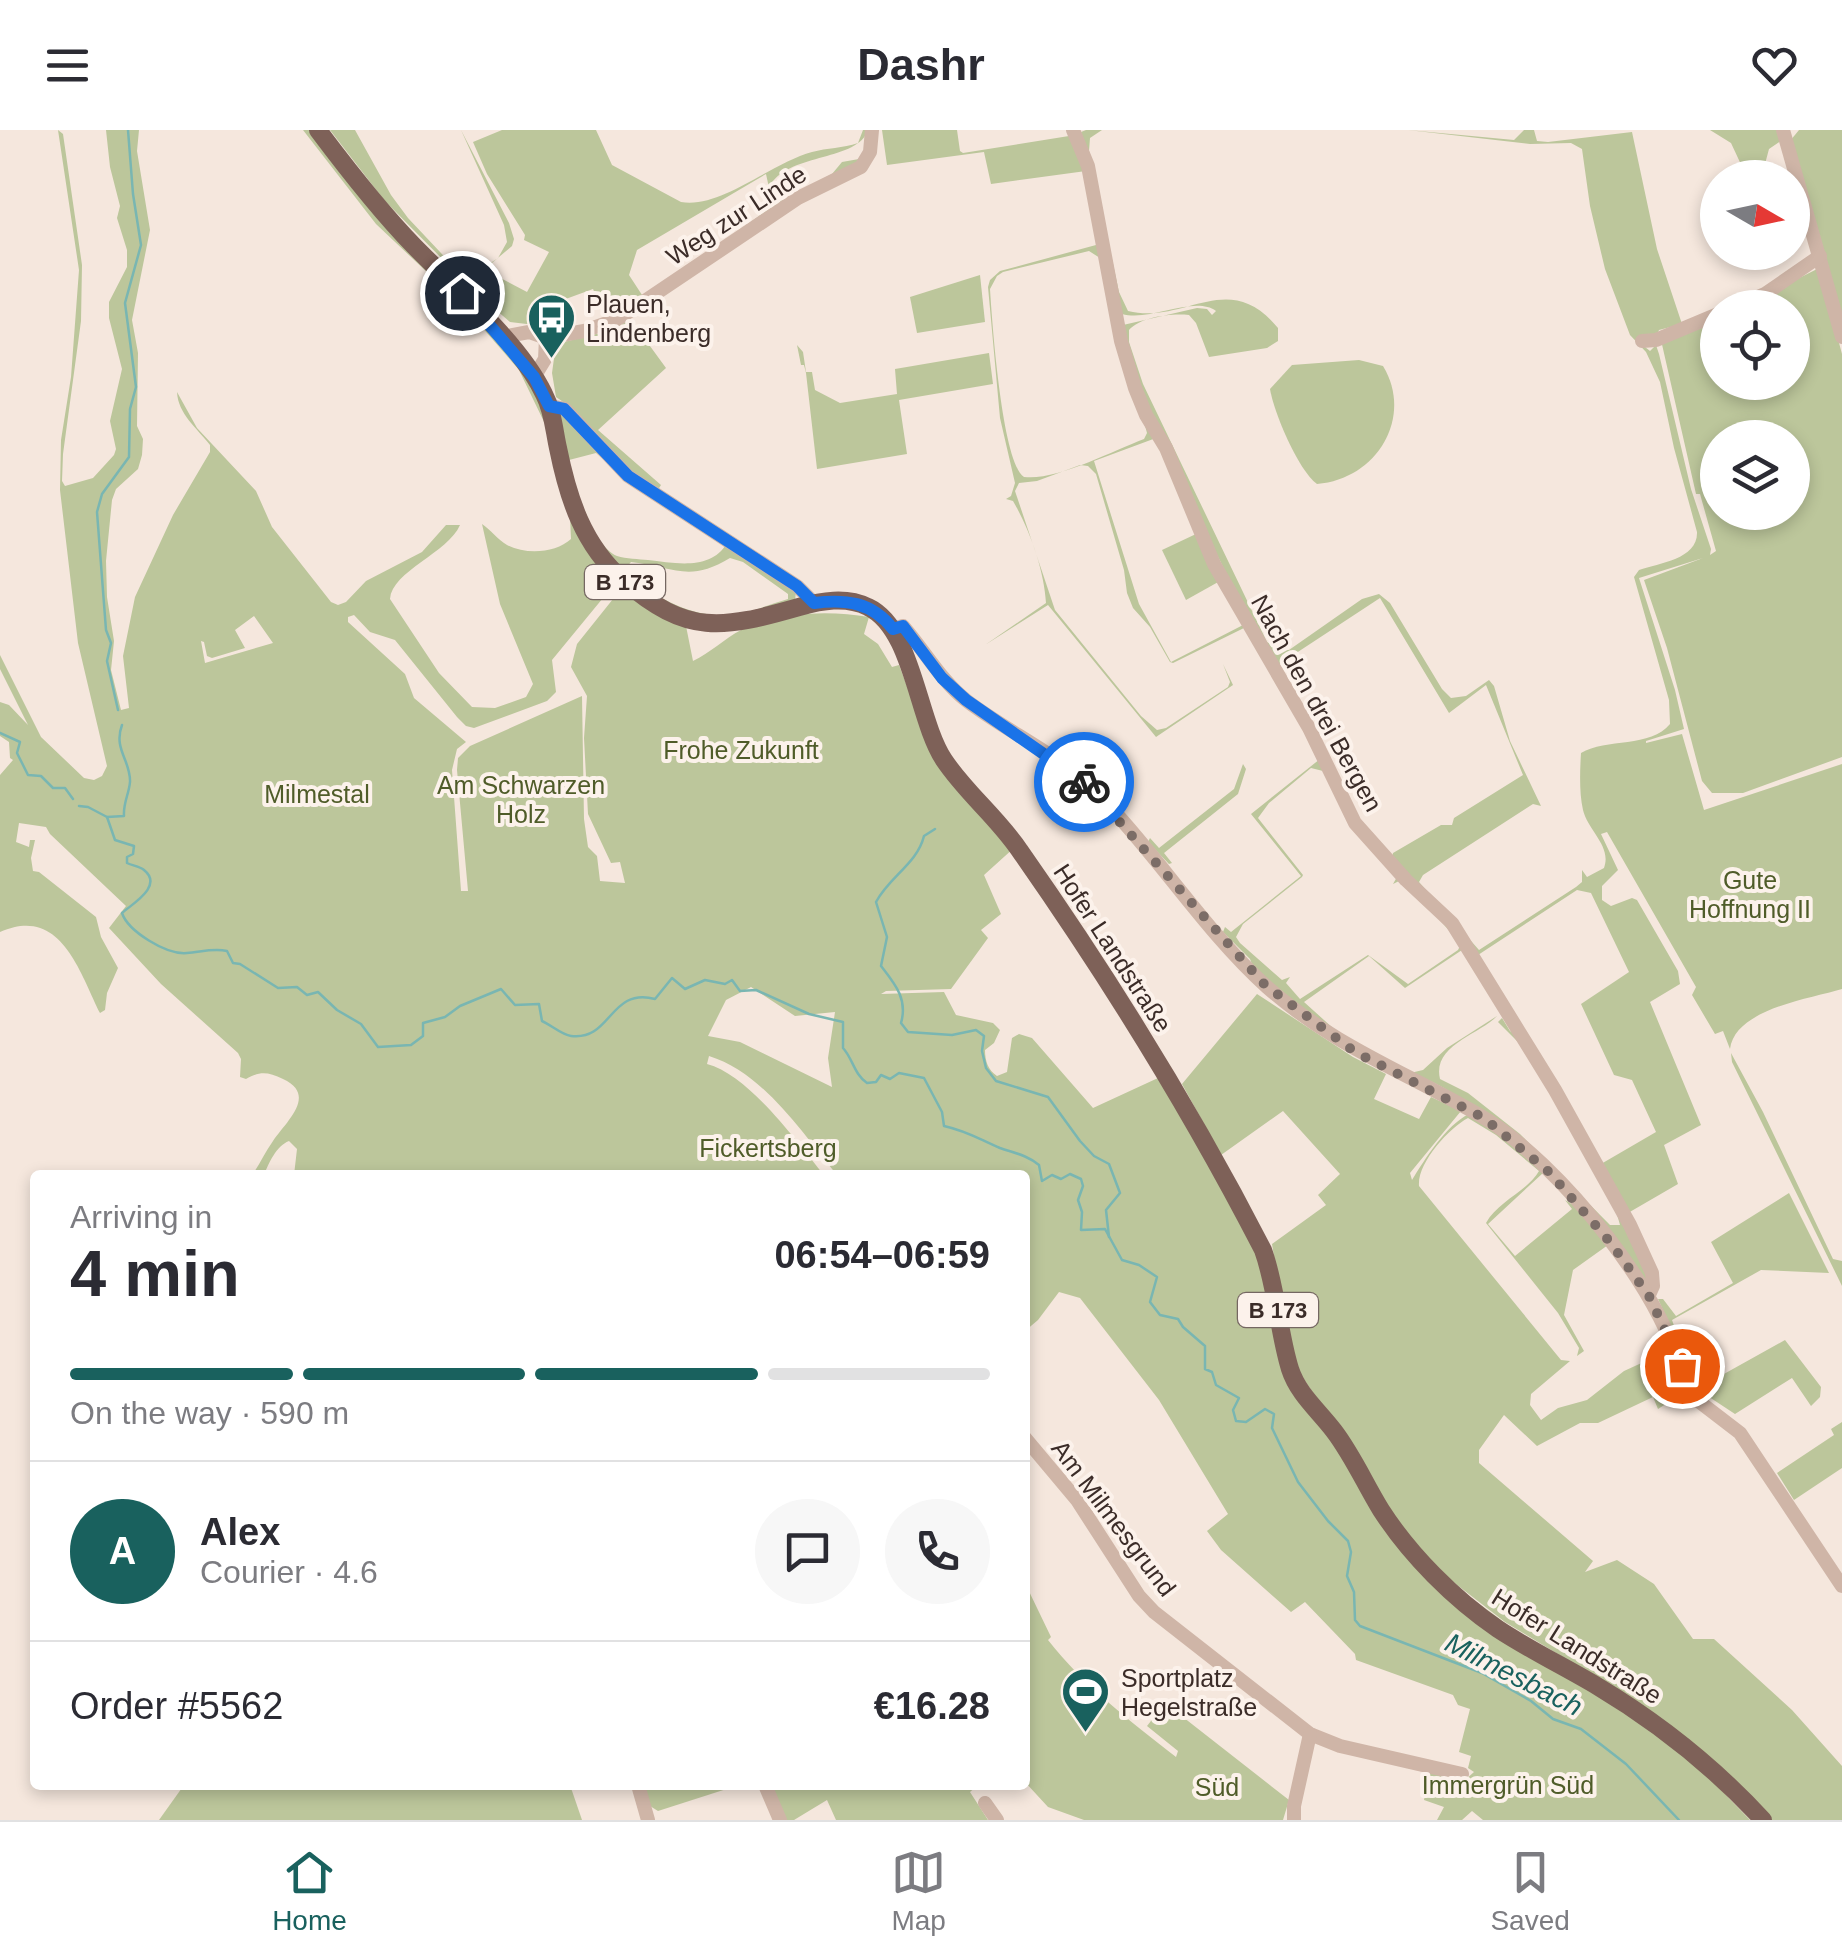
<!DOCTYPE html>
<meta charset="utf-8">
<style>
body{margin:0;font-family:Helvetica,sans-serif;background:#f7f7f7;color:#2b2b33;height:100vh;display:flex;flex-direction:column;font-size:38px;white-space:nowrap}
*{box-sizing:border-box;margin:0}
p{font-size:32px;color:#7c7c81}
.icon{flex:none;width:55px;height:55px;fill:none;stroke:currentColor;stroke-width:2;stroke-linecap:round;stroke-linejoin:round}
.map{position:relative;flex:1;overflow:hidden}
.details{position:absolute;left:30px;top:1040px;width:1000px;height:620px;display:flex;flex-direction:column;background:#fff;border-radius:10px;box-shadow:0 5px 15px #0003}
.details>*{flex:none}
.needle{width:65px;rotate:99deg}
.buttons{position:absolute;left:1700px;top:30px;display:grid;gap:20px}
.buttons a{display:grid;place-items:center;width:110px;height:110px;border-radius:50%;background:#fff;box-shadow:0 5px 15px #0003;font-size:50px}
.pin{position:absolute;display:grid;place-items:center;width:85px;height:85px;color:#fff;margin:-42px;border:5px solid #fff;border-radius:50%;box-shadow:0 2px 10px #0007}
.courier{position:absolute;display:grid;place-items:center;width:100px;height:100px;margin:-50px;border:8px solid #1a73e8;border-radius:50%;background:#fff;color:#222;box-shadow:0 2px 12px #0007}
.headline em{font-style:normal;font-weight:800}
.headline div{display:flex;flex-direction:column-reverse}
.headline{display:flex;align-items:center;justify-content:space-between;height:170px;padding:0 40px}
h1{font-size:65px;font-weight:800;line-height:75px}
.bar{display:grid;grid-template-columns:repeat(4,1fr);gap:15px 10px;align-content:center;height:120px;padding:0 40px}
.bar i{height:12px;border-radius:8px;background:#e1e1e2}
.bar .current{background:#19615e}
.bar p{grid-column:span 4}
.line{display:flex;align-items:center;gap:25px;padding:0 40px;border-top:2px solid #e1e1e2}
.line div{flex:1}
.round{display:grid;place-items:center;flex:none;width:105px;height:105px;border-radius:52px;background:#f7f7f7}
header{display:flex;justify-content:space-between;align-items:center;height:130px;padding:0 40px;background:#fff;font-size:45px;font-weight:800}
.tab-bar{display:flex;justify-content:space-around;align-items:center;height:140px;border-top:2px solid #e1e1e2;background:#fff;font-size:28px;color:#7c7c81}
.tab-bar a{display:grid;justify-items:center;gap:5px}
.tab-bar .current{color:#19615e}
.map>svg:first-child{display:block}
.green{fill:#bcc69b;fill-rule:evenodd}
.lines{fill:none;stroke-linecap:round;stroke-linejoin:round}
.stream{stroke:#79b6b2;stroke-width:2.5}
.minor{stroke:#cfb5a7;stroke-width:14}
.major{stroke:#7e6158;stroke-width:18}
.done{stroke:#7c6d67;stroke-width:10;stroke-dasharray:0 18}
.route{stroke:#1a73e8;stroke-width:12}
.labels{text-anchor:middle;stroke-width:8;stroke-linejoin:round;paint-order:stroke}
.shield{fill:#fcf2eb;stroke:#756762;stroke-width:2.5}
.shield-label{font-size:22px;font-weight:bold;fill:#3b2c28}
.street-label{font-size:25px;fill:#3b2c28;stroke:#fcf2eb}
.poi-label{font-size:25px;fill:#3b2c28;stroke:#fcf2eb;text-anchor:start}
.park-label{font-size:25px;fill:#4f5c29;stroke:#fcf2eb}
.water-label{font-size:28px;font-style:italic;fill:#19615e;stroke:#fcf2eb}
</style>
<header><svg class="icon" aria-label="menu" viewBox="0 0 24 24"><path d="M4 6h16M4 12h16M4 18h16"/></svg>Dashr<svg class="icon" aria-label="heart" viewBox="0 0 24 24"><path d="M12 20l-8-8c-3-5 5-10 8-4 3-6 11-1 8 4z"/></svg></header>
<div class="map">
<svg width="1842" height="1690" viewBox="0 0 1842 1690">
<rect width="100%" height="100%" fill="#f5e7dd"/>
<g class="green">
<path d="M58,0L63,4L82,135L81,191L63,324L62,351L65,356L93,348L114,325L116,319L110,291L122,239L109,188V172L127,137V120L117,88L120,76L110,37L106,0H139L137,21L150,100L132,190L138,223L137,296L143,309L142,325L138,339L116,359L112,370L106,431L107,467L114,511L111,540L121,580L129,578L123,526L135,467L173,385L210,322V315C197,298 178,284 177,262L197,298L256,361L272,397L331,472L338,475L346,472L366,451L422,422L446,395H460C448,423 392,441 390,469L439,543L472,577L495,578L526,567L533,554L500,474L482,394C490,399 498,410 507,415C526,425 556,423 571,409L570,386L547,298L519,240L467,180L376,94L303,0H312L530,248L613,449L612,457L552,530L556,562L547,571L474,598L466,596L457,587L395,510L370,502L354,485L348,487V492L405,544L414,568L466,612L457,619L452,640L461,761H468L457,640L458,628L470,616L582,566L584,689L588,717L597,726L600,751L625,753L620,732L611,733L588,684L584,608L587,566L571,537L577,514L617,464L630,461L686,496L693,531C710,523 724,509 741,500C779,482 828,480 869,487L864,504L878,514L892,537L899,535C929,614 947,662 1015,717L984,745L1001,784L981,800L988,808L951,859L886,861L881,864L944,862L956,885L993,893L1000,900L994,913L985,920C985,931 988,940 997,946L1007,942L1012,908L1019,904L1032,908L1093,978L1158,948L1250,1102L1261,1136L1277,1220L1295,1267L1330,1305L1397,1413L1698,1636L1750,1690H1483L1472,1681L1462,1690H1437L1444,1677L1424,1670L1430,1641L1465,1650L1474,1642L1468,1638L1471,1626L1459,1622L1470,1579L1458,1575L1453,1565L1356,1530L1355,1524L1305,1472L1291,1482L1221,1420L1207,1401L1228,1384L1159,1270L1080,1168L1059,1162L1038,1190L1025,1201V1045H837C802,1003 764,943 709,926L707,934C749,945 797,1012 824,1045H294L297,1019L289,1011C276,1016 269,1033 264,1045H252C260,1034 265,1022 273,1011C286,992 318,965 283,949C268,942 260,941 246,949L240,947L241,929L238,923L161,854L109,798L126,776L50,704L46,697L19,693L16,712L29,717L30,710H35L31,728L33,741L39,742L96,787L101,807L118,838L107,863L105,880L100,883C79,840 60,775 0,802V645L13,630L10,628L9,612L0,606V572L9,575L28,595L0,539V525L41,607L84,648L94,650L102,646L107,636L78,513L60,360L61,310L71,247L79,140ZM254,486L273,513L205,533L201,511L204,512L207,526L212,528L245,518L235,500ZM751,857L795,886L835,882L828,928L832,957L740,912L708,906L726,870Z"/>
<path d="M330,0H355L391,65L408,88L457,140L471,146L498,128L507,112L504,95L461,0L509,93L514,109L512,116L467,154L384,70Z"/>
<path d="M502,0H596L612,35L681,72C721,79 771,33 812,22C827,18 843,18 858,13L863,0H868C858,31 791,23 771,54L774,70L779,72L832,44L842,32L859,29L855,36L731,106L773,76L766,44L637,120L629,145L644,168L606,189L593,159L563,170L548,168L543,196L510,192L474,161L493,144L527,162L549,122L524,110L525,105L487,44L473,12Z"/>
<path d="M882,0H957L960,21L963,23L1069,6L1086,41L991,54L984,22L887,35Z"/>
<path d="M1086,0H1102L1090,8L1089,21L1119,162L1128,181C1186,195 1228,137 1278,198V211L1267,218L1209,227L1196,193L1189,185C1170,183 1141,187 1129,200V212L1143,254L1267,512L1279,520H1289L1362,469L1379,464L1390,473L1442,559L1451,568L1466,566L1489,550L1494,556L1510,611L1541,676L1533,674L1423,745L1419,752L1479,820L1576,757L1582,752V740L1587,747L1604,738C1612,716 1588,701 1583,680C1579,663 1580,640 1581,623C1606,608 1651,618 1670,594L1669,570L1634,447L1639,440C1660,433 1698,429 1697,402L1674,318L1660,252L1646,222L1630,205L1605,139L1590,76L1582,19L1571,13L1530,14L1408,0L1514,10L1524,0H1534L1537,11L1548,12L1632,2L1657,119L1682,194L1659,200L1657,205L1640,213L1650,221L1656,215L1659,224L1691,359L1711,419L1710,425L1716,421L1700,364H1696L1661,210L1717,188L1718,252H1792V178L1742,177L1819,138L1842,224V627L1743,663H1712L1702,651L1667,518L1644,450L1703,428L1639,448L1675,560L1684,599L1646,611V613L1682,604L1704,680L1842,634V859C1809,869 1735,879 1730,919L1723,901L1715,904L1692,865L1696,857L1607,702L1601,704L1618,740L1602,756V770L1611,776L1632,768L1637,770L1678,841L1680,854L1650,872L1701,995L1664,1015L1678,1054L1628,1083L1601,1034L1656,1002L1632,950L1614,945L1581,874L1629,842L1591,763L1577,760L1478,825L1392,728L1393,723L1441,695H1452L1454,688L1523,645L1486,555L1449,583L1380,468L1278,535L1226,443L1148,284L1123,195L1197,178L1207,179L1212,185L1216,181C1194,165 1151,192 1122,184L1081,2ZM1718,308H1792V382H1718Z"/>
<path d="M1710,0H1780L1782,10L1769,19L1765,34L1745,43L1731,13Z"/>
<path d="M1799,0H1842V186L1790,11Z"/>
<path d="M1096,115L1099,116L1156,308L1094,331L1139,474L1171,532L1245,494L1246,497L1173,533L1170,532L1150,497L1133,478L1127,463L1124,440L1096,344L1088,336L1080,335L1037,351L1019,353L1015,361L1055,480L1141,586L1157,600L1166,598L1228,557L1230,552L1223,534L1258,515L1223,534L1233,555L1156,607L1048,475L985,515L1046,473C1044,440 1030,400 1013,371L1006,369L1011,366L1015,353L1000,288L988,157L990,150L1000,141ZM1089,121L1100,128L1147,303L1144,309C1112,321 1056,351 1024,347C1002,333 992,191 990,159L997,146L1003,142Z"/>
<path d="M980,145L985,192L917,203L910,167Z"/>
<path d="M631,190L666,238L598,300L661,355L656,363L647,358L572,278L556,267L552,243L556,214L600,203Z"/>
<path d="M797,215L803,222L806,242H812L815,260L840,273L897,264L895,239L989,223L993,254L899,270L907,324L817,339L806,243L804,235H801Z"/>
<path d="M1359,230L1383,236C1414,287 1377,349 1317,354C1298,340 1274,283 1270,259L1292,235Z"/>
<path d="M559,281L604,330L596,323L569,330C576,358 583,387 600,411C604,416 611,424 617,426C626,429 639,429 648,430C675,433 711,441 727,413L796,460L795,472C765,481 729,495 697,488C654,478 602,425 583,387C571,363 565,310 559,281ZM730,428L743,432L788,464V469C770,474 751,483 733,485C695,489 650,468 626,438L631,432C674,437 689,453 730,428Z"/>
<path d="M1196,404L1220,451L1186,470L1162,420Z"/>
<path d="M1320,629L1354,695L1408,755L1399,751L1393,754L1397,747L1357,703L1323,641L1311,638L1269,673L1258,688L1303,745L1302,747L1243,794L1236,807L1240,813L1282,850L1290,847L1286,853L1300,869L1368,825L1408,854L1458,820L1461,814L1413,760C1448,789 1470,824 1493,862L1465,818L1405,858L1369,826L1304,872L1334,899H1330L1256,844L1250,829L1223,802L1225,797L1231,802L1301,746L1251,684Z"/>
<path d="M1243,634L1246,639L1238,664L1164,723L1172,733L1169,734L1148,712L1150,708L1159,718L1234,659Z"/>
<path d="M1257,864L1353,927L1386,944L1374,969L1419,989L1431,967L1461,981L1410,1043L1412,1050C1425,1029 1446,995 1469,984L1492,998L1543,1043L1488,1094L1515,1126L1572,1079L1565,1070L1575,1076L1608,1115L1573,1140L1564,1185L1584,1221L1577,1226L1579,1218L1558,1183L1486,1093C1498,1071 1528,1061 1539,1041L1496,1005L1468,988C1449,998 1417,1033 1419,1056L1561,1230L1570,1231L1531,1264L1530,1275L1541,1290L1558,1278L1587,1270L1624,1241L1670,1220L1680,1258L1669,1272L1658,1279L1653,1267L1598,1293H1580L1537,1316L1504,1285L1479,1320V1333L1593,1431L1585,1442L1617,1430L1654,1454L1693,1509H1714L1792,1580L1842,1636V1690H1771L1604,1552L1505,1492L1452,1451L1408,1408L1300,1243L1288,1211L1272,1114L1326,1075L1318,1065L1340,1044L1283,981L1221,1025L1182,954Z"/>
<path d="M1497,886C1479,905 1432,915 1440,949L1468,963L1520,1004L1610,1095H1620L1615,1077L1568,993L1521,915L1498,892L1502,888L1510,901L1519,907C1564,985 1619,1062 1649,1147L1646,1153C1626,1136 1611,1107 1594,1087C1563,1051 1451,945 1406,944L1423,940L1447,918Z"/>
<path d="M1731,923L1763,982L1833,1129L1842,1131V1156L1732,932Z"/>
<path d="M1789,1063L1829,1143L1761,1140L1672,1190L1687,1232L1699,1246L1689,1253L1674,1204L1658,1169H1663L1676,1186L1733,1153L1711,1112Z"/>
<path d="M1785,1210L1821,1257L1820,1267L1811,1276L1792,1248L1735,1284L1697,1259Z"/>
<path d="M1842,1292V1338L1794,1370L1777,1343L1834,1305L1831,1299Z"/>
<path d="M1025,1453L1051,1507L1048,1510C1084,1556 1130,1591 1176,1627L1178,1621L1147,1596L1165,1573L1289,1670L1283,1690H1084L1048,1677L1025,1652Z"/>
<path d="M184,1655H570L582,1690H159Z"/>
<path d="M643,1655H739L658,1681L650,1676Z"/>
<path d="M768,1655H978L970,1662L988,1690H836L827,1670L794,1690H783Z"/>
</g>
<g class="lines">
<g class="stream">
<path d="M118,580L107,531L111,513L106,500L97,382L102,364L129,327L130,279L136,257L125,173L141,115L133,64L128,0"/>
<path d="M0,603L20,612L17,623L28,645L41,646L53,658H65L73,669"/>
<path d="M79,676L88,677L107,687L115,710L134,716L133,724L127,727V733C133,736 139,736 144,740C164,756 132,774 122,783C128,801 166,825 187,823C201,822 213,818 227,821L233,833L240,834L278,858L297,857L307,865L318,862L337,880L361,894L378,917L411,915L423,906V893L445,887L460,876L501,859L515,875L539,874L542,891C551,895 562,905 571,906C612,911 609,857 655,869L672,848L685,859L705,850L725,854L732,850L740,861L756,860L809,884L843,892V918C853,929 854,944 867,953L876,952L881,945L890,949L899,943L924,948L942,982L944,996C967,1001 979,1009 1000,1018C1014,1023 1027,1025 1039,1035L1042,1051L1052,1045L1061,1049L1070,1044L1081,1049L1083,1056L1078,1070L1082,1082L1081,1100L1105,1099L1122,1130L1139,1135L1157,1147L1150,1172L1160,1185L1178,1189L1183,1197L1205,1216V1239L1212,1242L1216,1255L1239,1268L1233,1280L1236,1291L1246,1292L1265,1279L1274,1284L1272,1298L1298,1352L1328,1391L1348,1411L1351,1422L1347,1446L1354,1462L1355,1490L1360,1496L1482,1543L1531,1571L1553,1589L1581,1599L1626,1634L1679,1690"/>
<path d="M107,687L124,686C123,673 129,664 130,652C131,631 113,619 122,595"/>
<path d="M935,699L924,706C917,734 890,746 876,772L887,807L881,836C895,854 908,869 901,893L908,902L952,905L976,900L984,906L982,921L986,938L996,951L1048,967L1080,1011L1094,1026L1109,1034L1120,1063L1106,1080L1109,1107"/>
</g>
<g class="minor">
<path d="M1073,0L1088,36L1121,211L1135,258L1146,285L1166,318L1214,434L1309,598L1355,693L1406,750L1452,793L1555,960L1630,1095L1652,1143L1653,1156L1649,1165"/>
<path d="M1783,0L1842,207"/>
<path d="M1733,178L1765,164L1820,126"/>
<path d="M502,207L529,202L546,208L584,201L618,189L798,68L861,37L870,22L872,0"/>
<path d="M1642,211L1656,210L1718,184"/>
<path d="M534,247L545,229L546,208"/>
<path d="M549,276L565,279L628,346L797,456L814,473"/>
<path d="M893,499L903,496C925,521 941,551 967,571C1009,603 1060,625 1097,663C1157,724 1204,800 1267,857C1335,917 1406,942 1481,986C1556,1029 1676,1174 1684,1260L1740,1303L1842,1456"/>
<path d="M1025,1308L1077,1370L1139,1466L1154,1482L1310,1604L1340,1616L1462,1644"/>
<path d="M638,1655L648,1690"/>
<path d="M765,1655L780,1690"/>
<path d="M985,1673L997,1690"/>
<path d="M1294,1690V1676L1310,1604"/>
</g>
<path class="major" d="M318,0C348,40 379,80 414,116C455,158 519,212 544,264C553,281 554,300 558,318C568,368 583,415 623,450C687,506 722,499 799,477C821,471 846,466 868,477C913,498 917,589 944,630C966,663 998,688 1020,721C1109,848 1192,982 1263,1120C1277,1159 1278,1200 1290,1239C1298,1264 1319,1281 1334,1301C1353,1326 1365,1354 1381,1380C1410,1425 1454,1469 1498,1499C1530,1520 1565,1537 1597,1556C1659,1593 1714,1637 1763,1690"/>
</g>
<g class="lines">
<path class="done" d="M1084,652L1265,855L1355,922L1484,988L1549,1042L1610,1112L1649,1166L1682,1236"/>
<path class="route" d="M462,163L534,247L549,276L564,279L628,346L797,456L814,473C846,469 872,472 893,499L903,496L942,548L966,570L1084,652"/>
</g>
<defs>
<symbol id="bus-pin" viewBox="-11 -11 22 30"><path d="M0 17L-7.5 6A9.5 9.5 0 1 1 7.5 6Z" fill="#19615e" stroke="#fcf2eb"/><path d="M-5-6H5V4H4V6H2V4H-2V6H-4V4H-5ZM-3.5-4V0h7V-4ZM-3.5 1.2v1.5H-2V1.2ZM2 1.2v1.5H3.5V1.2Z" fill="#fff"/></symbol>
<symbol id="stadium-pin" viewBox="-11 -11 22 30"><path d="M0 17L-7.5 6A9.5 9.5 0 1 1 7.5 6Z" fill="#19615e" stroke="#fcf2eb"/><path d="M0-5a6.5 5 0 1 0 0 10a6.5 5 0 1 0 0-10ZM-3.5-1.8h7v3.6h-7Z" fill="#fff"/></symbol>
</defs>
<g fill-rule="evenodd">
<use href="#bus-pin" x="524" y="160" width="55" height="75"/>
<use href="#stadium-pin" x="1058" y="1534" width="55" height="75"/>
</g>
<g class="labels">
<g class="shield">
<rect x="585" y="435" width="80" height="34" rx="8"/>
<rect x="1238" y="1163" width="80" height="34" rx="8"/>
</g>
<g class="shield-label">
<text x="625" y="460">B 173</text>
<text x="1278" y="1188">B 173</text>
</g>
<g class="street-label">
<text transform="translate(736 85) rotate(-33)" y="9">Weg zur Linde</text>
<text transform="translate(1317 573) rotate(61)" y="9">Nach den drei Bergen</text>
<text transform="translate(1113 818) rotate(57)" y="9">Hofer Landstraße</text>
<text transform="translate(1114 1388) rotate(53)" y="9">Am Milmesgrund</text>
<text transform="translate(1577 1516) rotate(32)" y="9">Hofer Landstraße</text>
</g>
<g class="poi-label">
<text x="586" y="183">Plauen,<tspan x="586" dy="29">Lindenberg</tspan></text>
<text x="1121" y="1557">Sportplatz<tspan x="1121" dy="29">Hegelstraße</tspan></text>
</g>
<g class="park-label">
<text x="741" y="629">Frohe Zukunft</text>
<text x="521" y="664">Am Schwarzen<tspan x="521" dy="29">Holz</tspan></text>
<text x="317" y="673">Milmestal</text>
<text x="1750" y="759">Gute<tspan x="1750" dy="29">Hoffnung II</tspan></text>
<text x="768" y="1027">Fickertsberg</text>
<text x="1508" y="1664">Immergrün Süd</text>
<text x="1217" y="1666">Süd</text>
</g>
<g class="water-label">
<text transform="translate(1514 1544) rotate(27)" y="10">Milmesbach</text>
</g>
</g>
</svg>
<div class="buttons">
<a><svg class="needle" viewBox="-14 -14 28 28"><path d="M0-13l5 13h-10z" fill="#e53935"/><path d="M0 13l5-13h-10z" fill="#7c7c81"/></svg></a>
<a><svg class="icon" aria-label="locate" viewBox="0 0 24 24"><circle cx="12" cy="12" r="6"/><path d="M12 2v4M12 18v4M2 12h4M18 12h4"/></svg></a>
<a><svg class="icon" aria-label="layers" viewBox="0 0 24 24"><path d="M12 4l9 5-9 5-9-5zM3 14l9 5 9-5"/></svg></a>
</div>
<div class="pin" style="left:1682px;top:1236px;background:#ea580c"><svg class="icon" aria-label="bag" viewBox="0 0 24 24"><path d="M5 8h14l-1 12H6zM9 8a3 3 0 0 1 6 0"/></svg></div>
<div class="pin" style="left:462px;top:163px;background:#1f2937"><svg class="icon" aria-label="home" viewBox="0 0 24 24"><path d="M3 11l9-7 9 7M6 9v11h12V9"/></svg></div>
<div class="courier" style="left:1084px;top:652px"><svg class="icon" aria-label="bike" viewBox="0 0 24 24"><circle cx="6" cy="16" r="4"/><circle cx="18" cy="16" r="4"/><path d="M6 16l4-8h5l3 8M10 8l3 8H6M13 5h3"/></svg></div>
<section class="details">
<div class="headline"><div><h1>4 min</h1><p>Arriving in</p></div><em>06:54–06:59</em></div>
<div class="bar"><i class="current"></i><i class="current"></i><i class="current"></i><i></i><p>On the way · 590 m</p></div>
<div class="line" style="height:180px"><b class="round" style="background:#19615e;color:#fff">A</b><div><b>Alex</b><p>Courier · 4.6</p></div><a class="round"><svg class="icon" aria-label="chat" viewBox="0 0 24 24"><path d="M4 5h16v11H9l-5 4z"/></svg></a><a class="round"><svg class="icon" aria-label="phone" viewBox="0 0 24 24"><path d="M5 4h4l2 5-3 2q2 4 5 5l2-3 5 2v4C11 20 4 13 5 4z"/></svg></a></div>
<div class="line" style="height:130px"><div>Order #5562</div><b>€16.28</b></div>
</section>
</div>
<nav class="tab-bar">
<a class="current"><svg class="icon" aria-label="home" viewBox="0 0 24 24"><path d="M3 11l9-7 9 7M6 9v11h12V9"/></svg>Home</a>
<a><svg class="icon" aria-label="map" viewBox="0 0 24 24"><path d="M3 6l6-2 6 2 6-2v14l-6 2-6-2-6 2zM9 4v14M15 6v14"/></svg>Map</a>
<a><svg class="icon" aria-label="saved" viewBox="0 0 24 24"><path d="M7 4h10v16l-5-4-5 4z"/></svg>Saved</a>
</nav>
